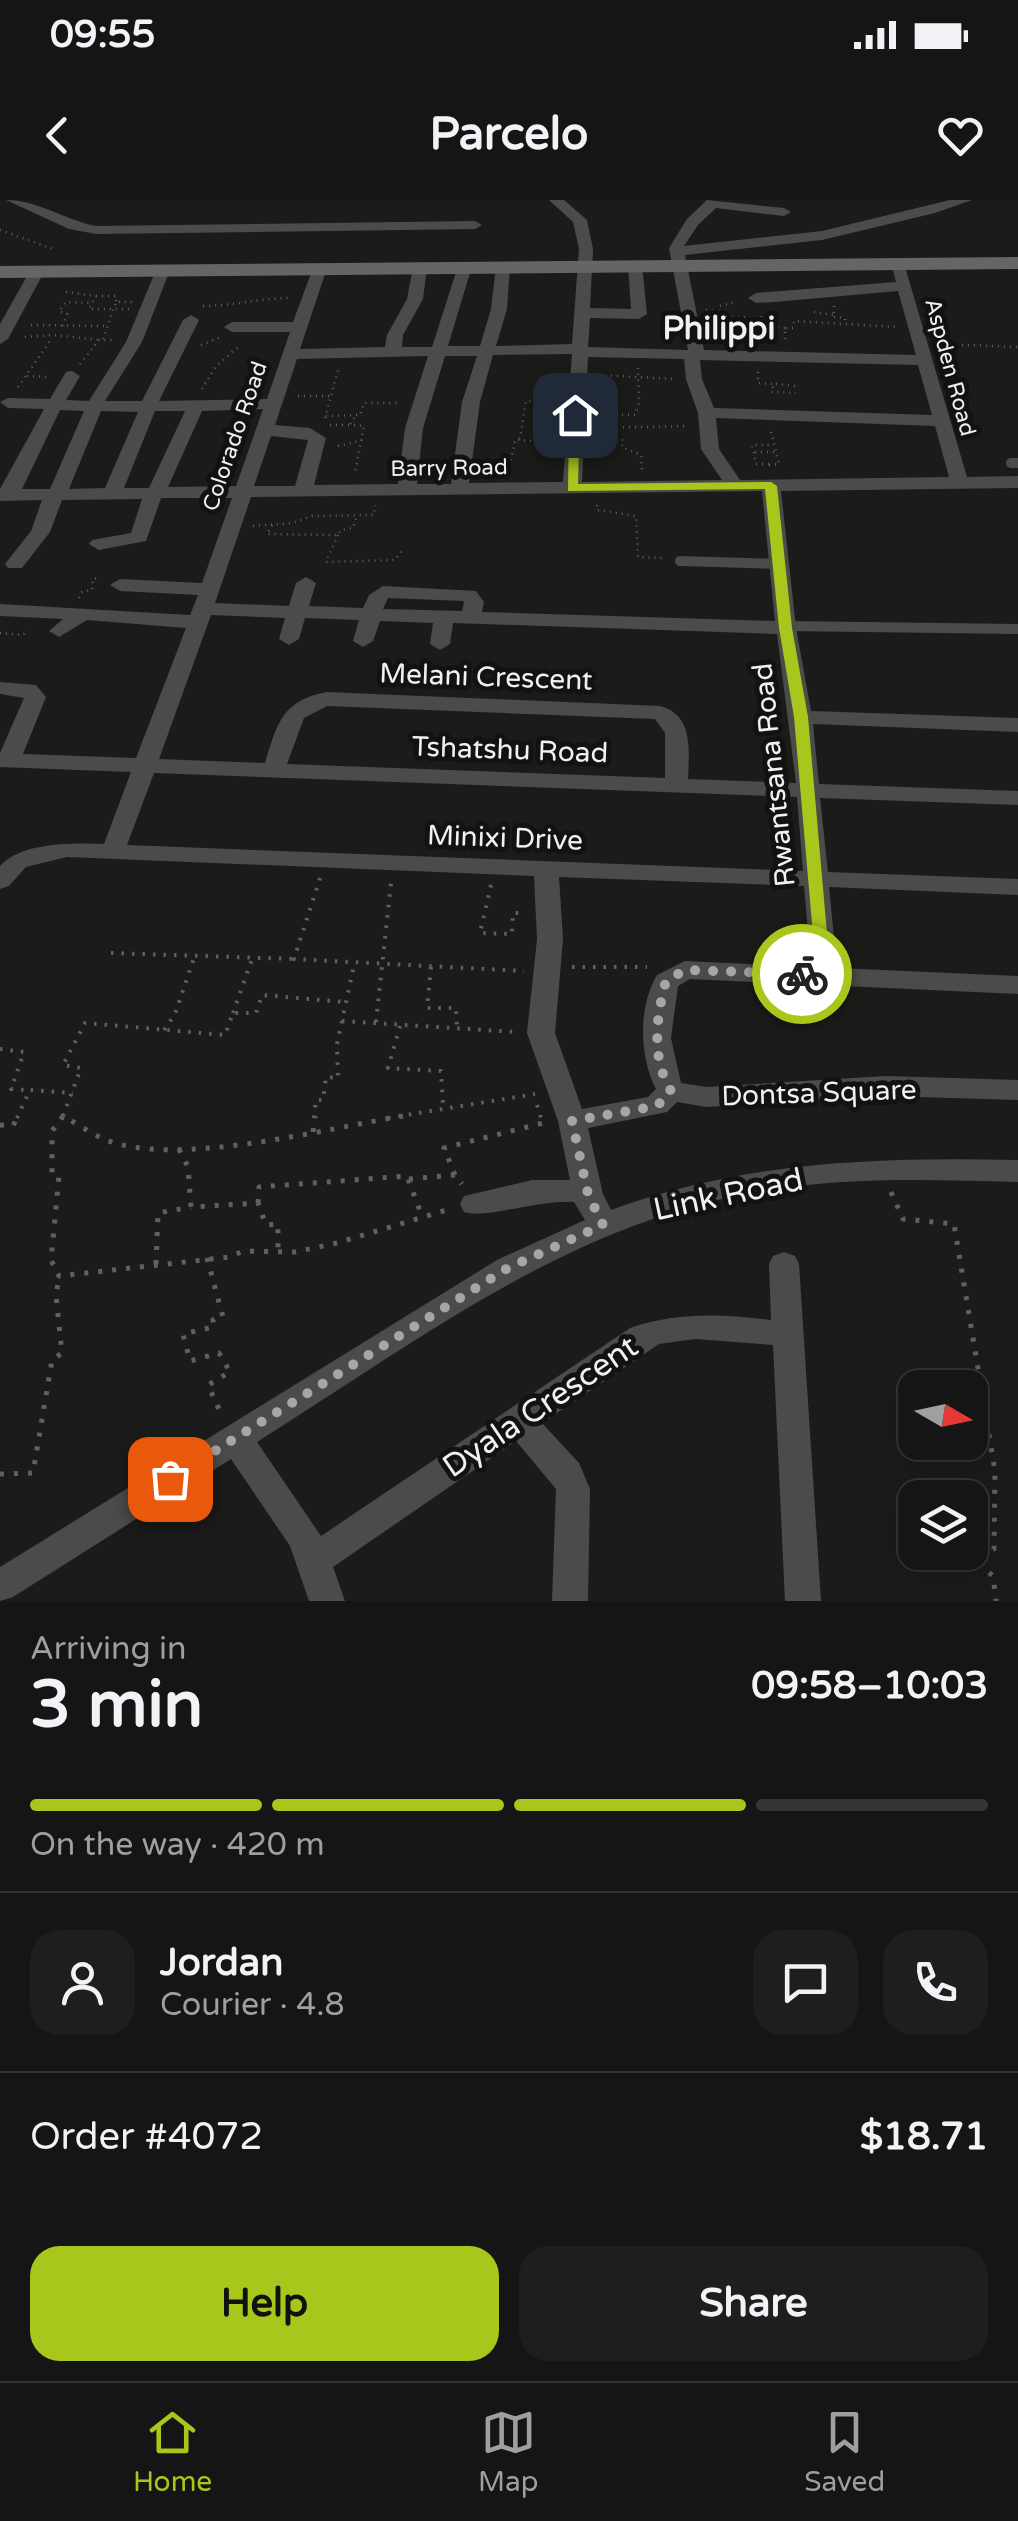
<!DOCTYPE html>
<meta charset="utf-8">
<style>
body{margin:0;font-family:"Varela Round",sans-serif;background:#1d1e1d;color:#f1f3f6;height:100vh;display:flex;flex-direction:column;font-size:38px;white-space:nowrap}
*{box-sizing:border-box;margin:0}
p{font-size:32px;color:#9d9fa0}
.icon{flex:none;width:55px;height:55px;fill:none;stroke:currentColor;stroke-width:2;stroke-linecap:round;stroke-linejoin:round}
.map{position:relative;height:1401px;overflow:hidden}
.panel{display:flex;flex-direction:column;background:#141514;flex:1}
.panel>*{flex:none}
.needle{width:65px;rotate:99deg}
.buttons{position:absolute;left:898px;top:1170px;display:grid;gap:20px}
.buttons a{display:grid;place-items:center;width:90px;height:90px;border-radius:20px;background:#141514;box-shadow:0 5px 25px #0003,0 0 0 2px #333434;font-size:50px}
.pin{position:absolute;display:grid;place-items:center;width:85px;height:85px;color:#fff;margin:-42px;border-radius:20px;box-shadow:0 5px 15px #0006}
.courier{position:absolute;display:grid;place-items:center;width:100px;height:100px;margin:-50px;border:8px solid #a8c71c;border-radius:50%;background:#fff;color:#222;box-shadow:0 2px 12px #0007}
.head em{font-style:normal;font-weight:700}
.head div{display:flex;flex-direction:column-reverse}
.head{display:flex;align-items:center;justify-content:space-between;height:170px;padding:0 30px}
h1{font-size:65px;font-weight:700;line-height:75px}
.bar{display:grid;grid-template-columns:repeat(4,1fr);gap:15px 10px;align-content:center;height:120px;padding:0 30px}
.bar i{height:12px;border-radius:8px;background:#333434}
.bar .selected{background:#a8c71c}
.bar p{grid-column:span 4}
.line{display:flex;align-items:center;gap:25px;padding:0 30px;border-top:2px solid #333434}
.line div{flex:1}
.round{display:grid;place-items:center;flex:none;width:105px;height:105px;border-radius:30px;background:#1d1e1d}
.cta{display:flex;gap:20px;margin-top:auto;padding:20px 30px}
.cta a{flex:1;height:115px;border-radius:30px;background:#a8c71c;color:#111;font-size:40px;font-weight:700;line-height:115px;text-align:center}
.cta a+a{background:#1d1e1d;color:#f1f3f6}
.status{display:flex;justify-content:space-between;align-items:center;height:70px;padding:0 50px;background:#141514;direction:ltr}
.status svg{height:28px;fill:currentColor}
header{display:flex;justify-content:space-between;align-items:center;height:130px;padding:0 30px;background:#141514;font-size:45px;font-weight:700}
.tab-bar{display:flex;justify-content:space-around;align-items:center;height:140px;border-top:2px solid #333434;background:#141514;font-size:28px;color:#9d9fa0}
.tab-bar a{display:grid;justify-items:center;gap:5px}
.tab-bar .selected{color:#a8c71c}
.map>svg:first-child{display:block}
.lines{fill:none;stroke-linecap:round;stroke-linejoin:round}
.path-far2{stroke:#60615f;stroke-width:2.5;stroke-dasharray:1 5;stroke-linecap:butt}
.path-far1{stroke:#60615f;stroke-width:4;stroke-dasharray:2.5 8;stroke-linecap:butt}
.path{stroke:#60615f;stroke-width:5;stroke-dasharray:4 10;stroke-linecap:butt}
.lane{stroke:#4b4b4a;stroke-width:10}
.street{fill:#4b4b4a;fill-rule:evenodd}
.secondary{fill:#656664;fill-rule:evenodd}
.route{fill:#a8c71c}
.done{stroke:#a6a7a5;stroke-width:10;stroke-dasharray:0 18}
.labels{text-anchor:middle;stroke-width:10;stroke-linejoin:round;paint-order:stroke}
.far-street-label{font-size:22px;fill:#f1f2f0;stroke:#121311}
.street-label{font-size:28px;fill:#f1f2f0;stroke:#121311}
.far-district-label{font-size:32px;font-weight:bold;fill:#f1f2f0;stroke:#121311}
.near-street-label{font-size:32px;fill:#f1f2f0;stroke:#121311}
</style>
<div class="status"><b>09:55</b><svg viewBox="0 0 49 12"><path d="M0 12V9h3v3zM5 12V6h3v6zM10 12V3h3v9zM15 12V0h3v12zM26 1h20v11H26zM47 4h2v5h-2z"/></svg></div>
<header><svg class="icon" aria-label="back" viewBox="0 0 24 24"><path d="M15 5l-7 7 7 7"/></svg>Parcelo<svg class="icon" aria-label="heart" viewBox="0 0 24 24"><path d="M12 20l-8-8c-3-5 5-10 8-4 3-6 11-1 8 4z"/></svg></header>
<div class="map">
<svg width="1018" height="1401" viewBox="0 0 1018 1401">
<rect width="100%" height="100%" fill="#1b1c1a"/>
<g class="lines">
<g class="path-far2">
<path d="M0,30L56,50"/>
<path d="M66,92L96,96L89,109H129"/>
<path d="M96,96H116V102"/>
<path d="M203,106C234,106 260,98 291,98"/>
<path d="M834,106L833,117L845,118V125"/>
<path d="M706,110L718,111L719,106L737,102"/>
<path d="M718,111L719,116L761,118V113"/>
<path d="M814,112L834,115"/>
<path d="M719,116V123L785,128"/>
<path d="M31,125L106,126"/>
<path d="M63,126L67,114L59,111L66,102L92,103"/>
<path d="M25,137L54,135L99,140"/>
<path d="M103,139L116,102H132"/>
<path d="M785,139V128H793L794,121L897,127"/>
<path d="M938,144L1018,147"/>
<path d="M201,145L219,138"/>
<path d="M80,164L99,140H113"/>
<path d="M758,172V183L774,184L771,192L796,193"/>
<path d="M599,175L674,179"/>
<path d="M27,176L48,177"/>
<path d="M776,184L796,186"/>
<path d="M18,187L52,138"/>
<path d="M202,189L216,166L239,146"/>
<path d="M298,196H334"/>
<path d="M598,215H635L639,203L638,168"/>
<path d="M326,216L360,215L364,203H401"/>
<path d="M325,218L338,170"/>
<path d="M354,218L350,225L364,226L355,272"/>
<path d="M330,225H350"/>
<path d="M599,228L689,226"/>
<path d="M598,238L623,240L622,247L641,255L642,272"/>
<path d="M518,240L553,242"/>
<path d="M338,246L363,240"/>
<path d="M755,252H775"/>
<path d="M769,264H756L752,245H773"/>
<path d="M769,265L779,264L771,232"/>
<path d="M508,272L515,242L520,238L526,201L556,200"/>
<path d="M597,305V310L636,316L638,357L662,358"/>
<path d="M272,325L267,334L338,335L341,330L353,328L357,315"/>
<path d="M253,326L292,323L312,316L374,315L375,305"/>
<path d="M338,335L326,362L395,360L402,351"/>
<path d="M79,398L82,392L92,390L93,379L99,378"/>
<path d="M0,433L23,435L28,430"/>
</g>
<g class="path-far1">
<path d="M320,678L294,759L524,771"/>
<path d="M491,685L480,733L512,734L513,713H525"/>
<path d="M111,753L294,759"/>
<path d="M431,767L427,808H456L457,829"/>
<path d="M572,767H647"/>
<path d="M233,813L252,759"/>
<path d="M342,821L516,832"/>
<path d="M376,822L391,683"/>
<path d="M400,826L388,868L441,871L443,905"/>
<path d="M164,830L175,814L194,758"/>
<path d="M0,849L24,852L11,889L27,890"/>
<path d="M537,905L541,918"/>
<path d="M63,916L81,868L63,865L85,823L225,835L233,813H256L262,795L345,802"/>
<path d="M17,918L30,890L73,893"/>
<path d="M61,918H67"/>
<path d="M314,918L316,900H323L326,877L338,878L337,844L354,765"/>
<path d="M388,918L535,894"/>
</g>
<g class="path">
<path d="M403,916C327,928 174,969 104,939C90,933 76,923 63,916L52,931V973L59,976L51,1060L59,1076L230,1057L243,1051L295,1052L337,1043L450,1009"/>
<path d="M0,925L13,926L18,916"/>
<path d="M313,932L315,916"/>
<path d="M179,949L188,967L191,1007L258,1003L266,1025L278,1024V1049"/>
<path d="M455,975L444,948L543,923L541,916"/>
<path d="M409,979L455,975L462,984"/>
<path d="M891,992L903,1019L954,1024L995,1271L994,1349L980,1352L981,1366L993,1376L996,1401"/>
<path d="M258,1003L259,987L407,976L422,1016"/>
<path d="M207,1058L223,1117L213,1120L214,1127L183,1134L190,1161L219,1153L230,1172L208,1185L222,1216"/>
<path d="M156,1064L158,1013L191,1007"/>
<path d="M0,1274L33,1273L52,1160L62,1153L56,1096L59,1076"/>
</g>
<g class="lane">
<path d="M1011,263H1018"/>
<path d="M680,361L779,364"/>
<path d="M786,426L1018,429"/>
</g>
<g class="street">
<path d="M6,0C38,0 65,20 96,26L475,21L482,25L475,29L96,34L69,29Z"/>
<path d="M549,0H564L587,20L593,49L590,108L631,109L628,65L635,61L642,65L647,114L639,119L590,118L588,147L688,150L669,48L687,19L707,0L784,8L791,12L784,16L716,8L698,25L684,46L822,31L950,0H972L935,13L822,40L685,55L704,150L916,155L898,91L775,102L756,103L748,98L756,93L896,82L891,63L903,60L967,277L1018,276V288L781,291L796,428L811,511L1018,518V532L813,524L819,584L1018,591V605L820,598L828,672L1018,679V695L829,687L837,768L1018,776V794L690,779L678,786L671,838L681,883L707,887L886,876L1018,880V900L886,896L707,907L677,902L667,912L588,928L603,994L611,1010C744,961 878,957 1018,960V982C922,979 825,976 731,997C554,1035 408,1147 257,1242L321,1336L630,1128C678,1112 721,1114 771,1120L769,1064L773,1056L784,1052L795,1056L799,1064L821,1401H785L773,1145L695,1139L659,1144L542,1223L579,1263L590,1289L588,1401H552L556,1289L516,1241L333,1367L345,1401H309L290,1346L231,1259L13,1397L0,1401V1367L497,1060L585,1020L574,1002C541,999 486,1019 464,1012L460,1004L464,996L532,980H570L558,921L527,833L537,739L534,676L67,657L26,667L9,686L0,689V666C22,642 73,643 104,644L131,572L0,567V553L24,498L0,494V482L36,485L46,497L23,554L136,558L186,428L87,420L59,437L49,431L63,419L0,416V404L190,415L198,395L120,391L110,385L120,379L202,383L232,298H161L146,341L99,350L89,344L92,340L131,333L142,299L62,300L50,332L22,368H8L5,364L31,331L42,300L0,301V289L44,209L8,208L0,202L8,198L50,199L66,172L72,171L80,176L66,200L89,201L126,142L156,70L163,66L170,70L142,142L105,201H142L183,120L191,115L199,120L159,201L267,199L290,132H232L224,127L232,122H293L313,68L320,64L327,68L300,149L385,147L387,135L407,99L413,67L420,63L427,67L423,99L403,135L402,147H432L458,66L465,62L472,66L448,146H480L491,109L496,66L503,62L510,66L507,109L496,146L572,144L579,49L573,22ZM572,154L563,282L469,283L480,202L493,155ZM428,156L405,228L398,284L314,285L326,238L310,228L275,225L297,159ZM445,156H477L462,202L451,284H417L423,228ZM588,157L684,159L686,179L698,213L701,249L722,280L582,282ZM700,160L918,165L932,215L714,208L702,179ZM263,209L236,286L168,287L202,211ZM60,210L84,211L50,289H22ZM101,211L138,212L105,288L69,289ZM155,211H185L149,288H124ZM716,218L935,226L949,277L740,280L719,249ZM271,236L308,240L295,286H254ZM762,291L775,421L482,412L484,402L476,391L383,386L369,395L363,408L309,406L316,383L306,377L296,383L289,406L215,403L251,297ZM388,398L463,401L464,402L462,411L383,409ZM211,415L285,418L279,439L289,445L299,439L305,418L359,420L353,441L363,447L373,441L380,421L433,423L430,444L440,450L450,444L453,423L777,434L796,583L688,579C689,551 694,515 660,506L327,492C282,500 277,524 265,563L159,559ZM327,506L655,519L665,533V578L287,564L304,518ZM154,573L797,597L803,671L127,645ZM559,677L804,686L811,767L685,761L657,775C638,807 639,856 656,889L648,897L582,909L555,833L563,739Z"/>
<path d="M31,69L44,72L8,139L0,144V124Z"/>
</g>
<path class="secondary" d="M1018,57V69L0,78V66Z"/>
</g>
<path class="route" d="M575,211L580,215L578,284L771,282L777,286L792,428L808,517L831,779L802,780L793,774L802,769H816L794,517L779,428L765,289L568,291L569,215Z"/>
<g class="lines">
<path class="done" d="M170,1279L508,1068L603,1025L588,994L572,921L657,906L671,891C651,858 656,817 666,781L685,770L802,774"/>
</g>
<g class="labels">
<g class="far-street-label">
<text transform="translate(951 167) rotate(75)" y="8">Aspden Road</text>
<text transform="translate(234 236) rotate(-71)" y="8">Colorado Road</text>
<text transform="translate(449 267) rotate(-1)" y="8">Barry Road</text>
</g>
<g class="street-label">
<text transform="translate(486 476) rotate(2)" y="10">Melani Crescent</text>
<text transform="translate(510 549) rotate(2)" y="10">Tshatshu Road</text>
<text transform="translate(773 575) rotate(-96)" y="10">Rwantsana Road</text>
<text transform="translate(505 637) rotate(2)" y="10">Minixi Drive</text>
<text transform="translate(819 892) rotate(-2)" y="10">Dontsa Square</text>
</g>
<g class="far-district-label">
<text x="719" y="139">Philippi</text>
</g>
<g class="near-street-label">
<text transform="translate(728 994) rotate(-12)" y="11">Link Road</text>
<text transform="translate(540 1206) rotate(-34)" y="11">Dyala Crescent</text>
</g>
</g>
</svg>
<div class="buttons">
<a><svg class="needle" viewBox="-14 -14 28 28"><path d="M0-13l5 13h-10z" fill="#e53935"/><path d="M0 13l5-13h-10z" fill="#9d9fa0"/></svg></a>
<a><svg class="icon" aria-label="layers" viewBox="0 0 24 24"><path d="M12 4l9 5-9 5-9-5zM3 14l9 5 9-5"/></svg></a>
</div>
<div class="pin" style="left:170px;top:1279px;background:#ea580c"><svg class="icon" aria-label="bag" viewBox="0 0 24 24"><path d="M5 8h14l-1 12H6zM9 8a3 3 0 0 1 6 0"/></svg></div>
<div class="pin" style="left:575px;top:215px;background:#1f2937"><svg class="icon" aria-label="home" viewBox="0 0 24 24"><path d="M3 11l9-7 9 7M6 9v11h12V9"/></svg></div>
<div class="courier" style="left:802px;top:774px"><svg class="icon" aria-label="bike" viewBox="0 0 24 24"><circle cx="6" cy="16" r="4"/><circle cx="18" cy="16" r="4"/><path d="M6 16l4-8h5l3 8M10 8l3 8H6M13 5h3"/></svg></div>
</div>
<section class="panel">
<div class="head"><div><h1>3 min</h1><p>Arriving in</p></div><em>09:58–10:03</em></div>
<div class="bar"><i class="selected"></i><i class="selected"></i><i class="selected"></i><i></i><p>On the way · 420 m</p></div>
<div class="line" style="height:180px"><a class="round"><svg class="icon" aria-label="person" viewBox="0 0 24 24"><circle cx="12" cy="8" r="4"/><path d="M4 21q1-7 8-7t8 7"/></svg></a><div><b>Jordan</b><p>Courier · 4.8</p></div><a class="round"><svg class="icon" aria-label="chat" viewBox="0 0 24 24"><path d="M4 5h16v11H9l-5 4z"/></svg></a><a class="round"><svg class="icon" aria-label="phone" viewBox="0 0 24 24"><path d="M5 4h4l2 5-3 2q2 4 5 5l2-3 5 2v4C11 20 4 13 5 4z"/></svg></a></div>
<div class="line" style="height:130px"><div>Order #4072</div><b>$18.71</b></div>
<div class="cta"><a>Help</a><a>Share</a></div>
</section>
<nav class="tab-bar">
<a class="selected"><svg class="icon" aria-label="home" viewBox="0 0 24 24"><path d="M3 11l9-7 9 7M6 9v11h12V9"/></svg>Home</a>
<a><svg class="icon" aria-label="map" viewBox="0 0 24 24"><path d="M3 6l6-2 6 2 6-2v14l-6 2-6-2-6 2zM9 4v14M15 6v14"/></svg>Map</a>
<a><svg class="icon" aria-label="saved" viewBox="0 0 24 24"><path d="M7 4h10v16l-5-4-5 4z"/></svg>Saved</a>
</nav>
